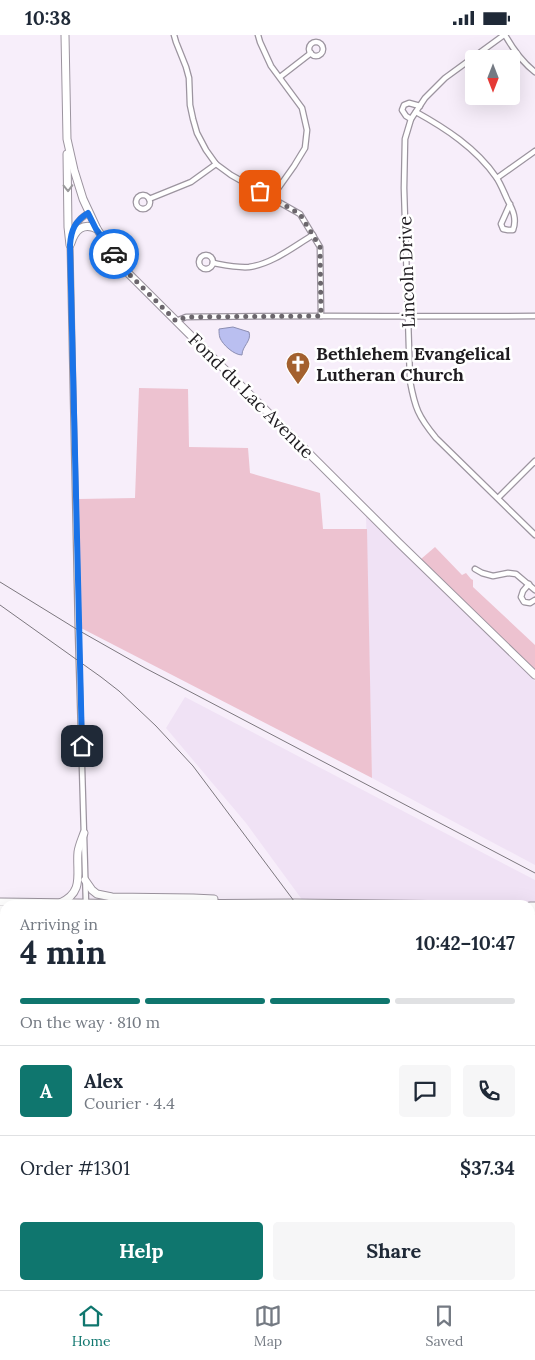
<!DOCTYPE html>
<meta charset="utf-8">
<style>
body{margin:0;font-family:Lora,serif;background:#f6f6f7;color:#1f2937;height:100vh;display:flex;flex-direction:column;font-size:19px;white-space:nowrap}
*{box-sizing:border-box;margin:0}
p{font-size:16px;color:#747a83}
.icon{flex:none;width:28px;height:28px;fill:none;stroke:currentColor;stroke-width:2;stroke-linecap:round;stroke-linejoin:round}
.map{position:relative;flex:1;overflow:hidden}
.sheet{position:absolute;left:0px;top:865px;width:535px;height:390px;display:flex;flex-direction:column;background:#fff;border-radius:15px 15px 0 0;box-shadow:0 5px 20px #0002}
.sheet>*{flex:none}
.needle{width:32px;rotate:180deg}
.fabs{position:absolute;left:465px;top:15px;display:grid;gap:10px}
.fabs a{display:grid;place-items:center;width:55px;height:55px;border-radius:5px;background:#fff;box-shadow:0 5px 20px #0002;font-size:25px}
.pin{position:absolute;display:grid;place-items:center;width:42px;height:42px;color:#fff;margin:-21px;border-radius:10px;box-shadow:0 2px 8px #0006}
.courier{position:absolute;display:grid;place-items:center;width:50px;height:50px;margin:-25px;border:4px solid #1a73e8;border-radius:50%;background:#fff;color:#222;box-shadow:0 1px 6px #0007}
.headline em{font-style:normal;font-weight:700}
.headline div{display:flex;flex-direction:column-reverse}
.headline{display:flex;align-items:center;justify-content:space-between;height:85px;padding:0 20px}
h1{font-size:32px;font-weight:700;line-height:38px}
.bar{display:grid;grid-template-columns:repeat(4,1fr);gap:8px 5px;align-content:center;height:60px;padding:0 20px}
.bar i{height:6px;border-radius:4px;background:#e0e1e3}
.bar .active{background:#0f766e}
.bar p{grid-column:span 4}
.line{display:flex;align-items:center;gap:12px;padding:0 20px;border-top:1px solid #e0e1e3}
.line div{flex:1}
.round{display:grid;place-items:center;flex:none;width:52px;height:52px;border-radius:5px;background:#f6f6f7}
.action{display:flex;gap:10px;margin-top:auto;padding:10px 20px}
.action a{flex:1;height:58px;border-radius:5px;background:#0f766e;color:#fff;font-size:20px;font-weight:700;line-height:58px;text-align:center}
.action a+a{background:#f6f6f7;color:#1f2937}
.status{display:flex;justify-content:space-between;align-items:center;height:35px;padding:0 25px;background:#fff;direction:ltr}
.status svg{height:14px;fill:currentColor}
.tabs{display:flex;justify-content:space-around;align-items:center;height:70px;border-top:1px solid #e0e1e3;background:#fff;font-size:14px;color:#747a83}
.tabs a{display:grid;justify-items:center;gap:2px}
.tabs .active{color:#0f766e}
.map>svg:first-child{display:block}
.built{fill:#f0e2f5}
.green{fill:#edc2d0}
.forest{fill:#e2abbe}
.water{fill:#babff0;stroke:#8c8eb2}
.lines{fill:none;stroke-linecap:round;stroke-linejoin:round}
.street-casing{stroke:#9c949f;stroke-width:7}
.primary-casing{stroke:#9c949f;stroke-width:9}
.street{stroke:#fff;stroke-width:4.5}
.primary{stroke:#fff;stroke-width:7}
.rail{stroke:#7c777e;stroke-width:1}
.oneway{stroke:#9a999b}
.done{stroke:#6b666c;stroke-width:5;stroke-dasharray:0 9}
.route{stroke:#1a73e8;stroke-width:6}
.labels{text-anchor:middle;stroke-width:5;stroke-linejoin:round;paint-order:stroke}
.street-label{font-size:18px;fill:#1f1c20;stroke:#fff}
.poi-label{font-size:18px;font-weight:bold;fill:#1f1c20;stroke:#fff;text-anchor:start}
</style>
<div class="status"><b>10:38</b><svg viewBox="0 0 49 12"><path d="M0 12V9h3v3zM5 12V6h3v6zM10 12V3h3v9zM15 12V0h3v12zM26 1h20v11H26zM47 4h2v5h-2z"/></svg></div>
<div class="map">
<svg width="535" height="1255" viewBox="0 0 535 1255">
<rect width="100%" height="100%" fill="#f7eefa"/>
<g class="built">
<path d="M366,480L535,646V830L372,743Z"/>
<path d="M185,662L535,845V869L306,870L246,788L166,693Z"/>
<rect x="530" y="880" width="5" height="151"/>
</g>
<g class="green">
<path d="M139,353L188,354L189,412L248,413L250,438L320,458L323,494H367L372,743L81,593L79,464L135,463Z"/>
<path d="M435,512L462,540L466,538L471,544L473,545V552L535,610V636L421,524Z"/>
<path d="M0,1206H5V1250H87V1255H0Z"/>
</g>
<g class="forest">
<path d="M530,1097H535V1180L530,1174Z"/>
<rect x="327" y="1250" width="56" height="5"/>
</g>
<path class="water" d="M233,292L249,297C252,306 242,311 242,320C234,320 223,310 220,303C219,300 219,297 219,294Z"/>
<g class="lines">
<defs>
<g id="street">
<path d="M174,0L176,7L186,32L189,43L190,70L193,84L197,98L206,115L216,129L231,140L300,179L320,212L321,281"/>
<path d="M258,0L260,7L271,31L302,73L307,95L305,113L294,131L272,162"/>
<path d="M504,0L445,43L425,63L411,84L405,104L404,153L410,346C415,373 418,381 436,403L535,500"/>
<path d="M505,0C513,14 522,27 535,37"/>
<circle cx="316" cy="14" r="7"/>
<path d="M280,42L311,18"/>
<path d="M416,77C445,93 476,113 496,142C501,149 504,158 508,166C513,175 517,184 513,195H508L503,194L501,189L510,169"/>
<path d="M411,84L406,81L402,75L404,70L409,68L420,71"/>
<path d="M497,143L535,116"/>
<circle cx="143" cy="167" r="7"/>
<path d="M149,164L191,147L216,129"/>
<path d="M71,202C73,191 79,184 88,178"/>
<path d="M70,210L78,595L86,869"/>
<circle cx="206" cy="227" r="7"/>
<path d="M213,228C224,230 237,233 249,232C272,229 293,212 313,200"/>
<path d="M176,286L186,282C302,280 418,282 535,281"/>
<path d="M498,463L535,426"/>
<path d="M475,534L482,538L493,541L508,538L516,539L535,555"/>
<path d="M529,549L523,556L521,562L524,567L530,568L535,565"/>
<path d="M0,1070H5"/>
<path d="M90,1250V1255"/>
<path d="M500,1250L506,1255"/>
<path d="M388,1255H390"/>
<path d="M431,1255L432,1250"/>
<path d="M488,1255L494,1250"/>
</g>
<g id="primary">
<path d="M65,0L67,104L74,135L83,164L97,194L127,237L399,508L535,640"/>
<path d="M67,119L68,192L70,210"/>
<path d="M71,208C75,195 83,187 97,194"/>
<path d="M85,845L92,855L97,859L112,862L193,863L214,864"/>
<path d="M0,867L155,869L295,868L472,870"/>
<path d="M60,868C85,857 76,838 78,817C79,810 82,804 84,798"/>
<path d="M530,871H535"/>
<path d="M0,874H5"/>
<path d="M530,876H535"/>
<path d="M0,880H5"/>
<path d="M0,886H5"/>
</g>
</defs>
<use href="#street" class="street-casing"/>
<use href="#primary" class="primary-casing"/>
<use href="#street" class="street"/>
<use href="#primary" class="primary"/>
<g class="rail">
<path d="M0,547L78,595L145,633L535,838"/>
<path d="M0,570L101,642L119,656L156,691L193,731L297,870"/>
<path d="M530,1186L535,1193"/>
</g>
</g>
<defs><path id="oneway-chevron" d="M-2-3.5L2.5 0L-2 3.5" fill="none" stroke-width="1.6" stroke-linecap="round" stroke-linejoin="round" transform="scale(1.25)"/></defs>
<use class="oneway" href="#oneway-chevron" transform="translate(68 153) rotate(89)"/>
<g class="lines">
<path class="done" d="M114,219L127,237L176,286L186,282L321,281L320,212L300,179L260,156"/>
<path class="route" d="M82,711L70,210C71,195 75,186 88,178L96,194L114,219"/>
</g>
<defs>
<symbol id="church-pin" viewBox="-11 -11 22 30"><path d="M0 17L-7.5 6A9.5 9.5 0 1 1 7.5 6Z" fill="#a3602e" stroke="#fff"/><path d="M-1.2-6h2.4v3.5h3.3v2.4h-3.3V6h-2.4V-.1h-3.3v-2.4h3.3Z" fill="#fff"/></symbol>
</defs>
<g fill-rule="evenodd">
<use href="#church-pin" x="284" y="315" width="28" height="38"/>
</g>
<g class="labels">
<g class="street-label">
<text transform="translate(407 237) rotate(-92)" y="6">Lincoln Drive</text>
<text transform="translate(251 361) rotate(45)" y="6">Fond du Lac Avenue</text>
</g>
<g class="poi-label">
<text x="316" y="325">Bethlehem Evangelical<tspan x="316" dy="21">Lutheran Church</tspan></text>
</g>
</g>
</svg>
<div class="fabs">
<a><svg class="needle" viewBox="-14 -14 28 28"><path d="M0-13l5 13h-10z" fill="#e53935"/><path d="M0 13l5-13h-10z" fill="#747a83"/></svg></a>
</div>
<div class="pin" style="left:260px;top:156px;background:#ea580c"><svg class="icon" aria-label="bag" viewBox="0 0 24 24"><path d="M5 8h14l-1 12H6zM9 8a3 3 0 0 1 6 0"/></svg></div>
<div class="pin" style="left:82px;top:711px;background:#1f2937"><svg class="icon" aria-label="home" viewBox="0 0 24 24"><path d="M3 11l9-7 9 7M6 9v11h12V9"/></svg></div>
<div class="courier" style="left:114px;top:219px"><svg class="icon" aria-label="car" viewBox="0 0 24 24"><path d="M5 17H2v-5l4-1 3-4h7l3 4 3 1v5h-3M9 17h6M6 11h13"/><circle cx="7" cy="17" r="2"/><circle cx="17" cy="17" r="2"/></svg></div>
<section class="sheet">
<div class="headline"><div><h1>4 min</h1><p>Arriving in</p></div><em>10:42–10:47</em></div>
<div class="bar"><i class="active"></i><i class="active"></i><i class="active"></i><i></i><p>On the way · 810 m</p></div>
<div class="line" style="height:90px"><b class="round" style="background:#0f766e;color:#fff">A</b><div><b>Alex</b><p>Courier · 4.4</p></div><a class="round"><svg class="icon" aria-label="chat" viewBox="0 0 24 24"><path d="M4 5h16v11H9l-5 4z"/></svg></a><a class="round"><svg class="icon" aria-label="phone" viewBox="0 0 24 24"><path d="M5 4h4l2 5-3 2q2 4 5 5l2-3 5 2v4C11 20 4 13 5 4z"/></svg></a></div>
<div class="line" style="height:65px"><div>Order #1301</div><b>$37.34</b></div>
<div class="action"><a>Help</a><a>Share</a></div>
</section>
</div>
<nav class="tabs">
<a class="active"><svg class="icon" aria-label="home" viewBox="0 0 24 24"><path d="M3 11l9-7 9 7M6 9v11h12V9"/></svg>Home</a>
<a><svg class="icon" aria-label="map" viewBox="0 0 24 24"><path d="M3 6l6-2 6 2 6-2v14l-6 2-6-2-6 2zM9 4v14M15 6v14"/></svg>Map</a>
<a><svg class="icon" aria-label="saved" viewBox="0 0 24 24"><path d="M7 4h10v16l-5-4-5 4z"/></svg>Saved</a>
</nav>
